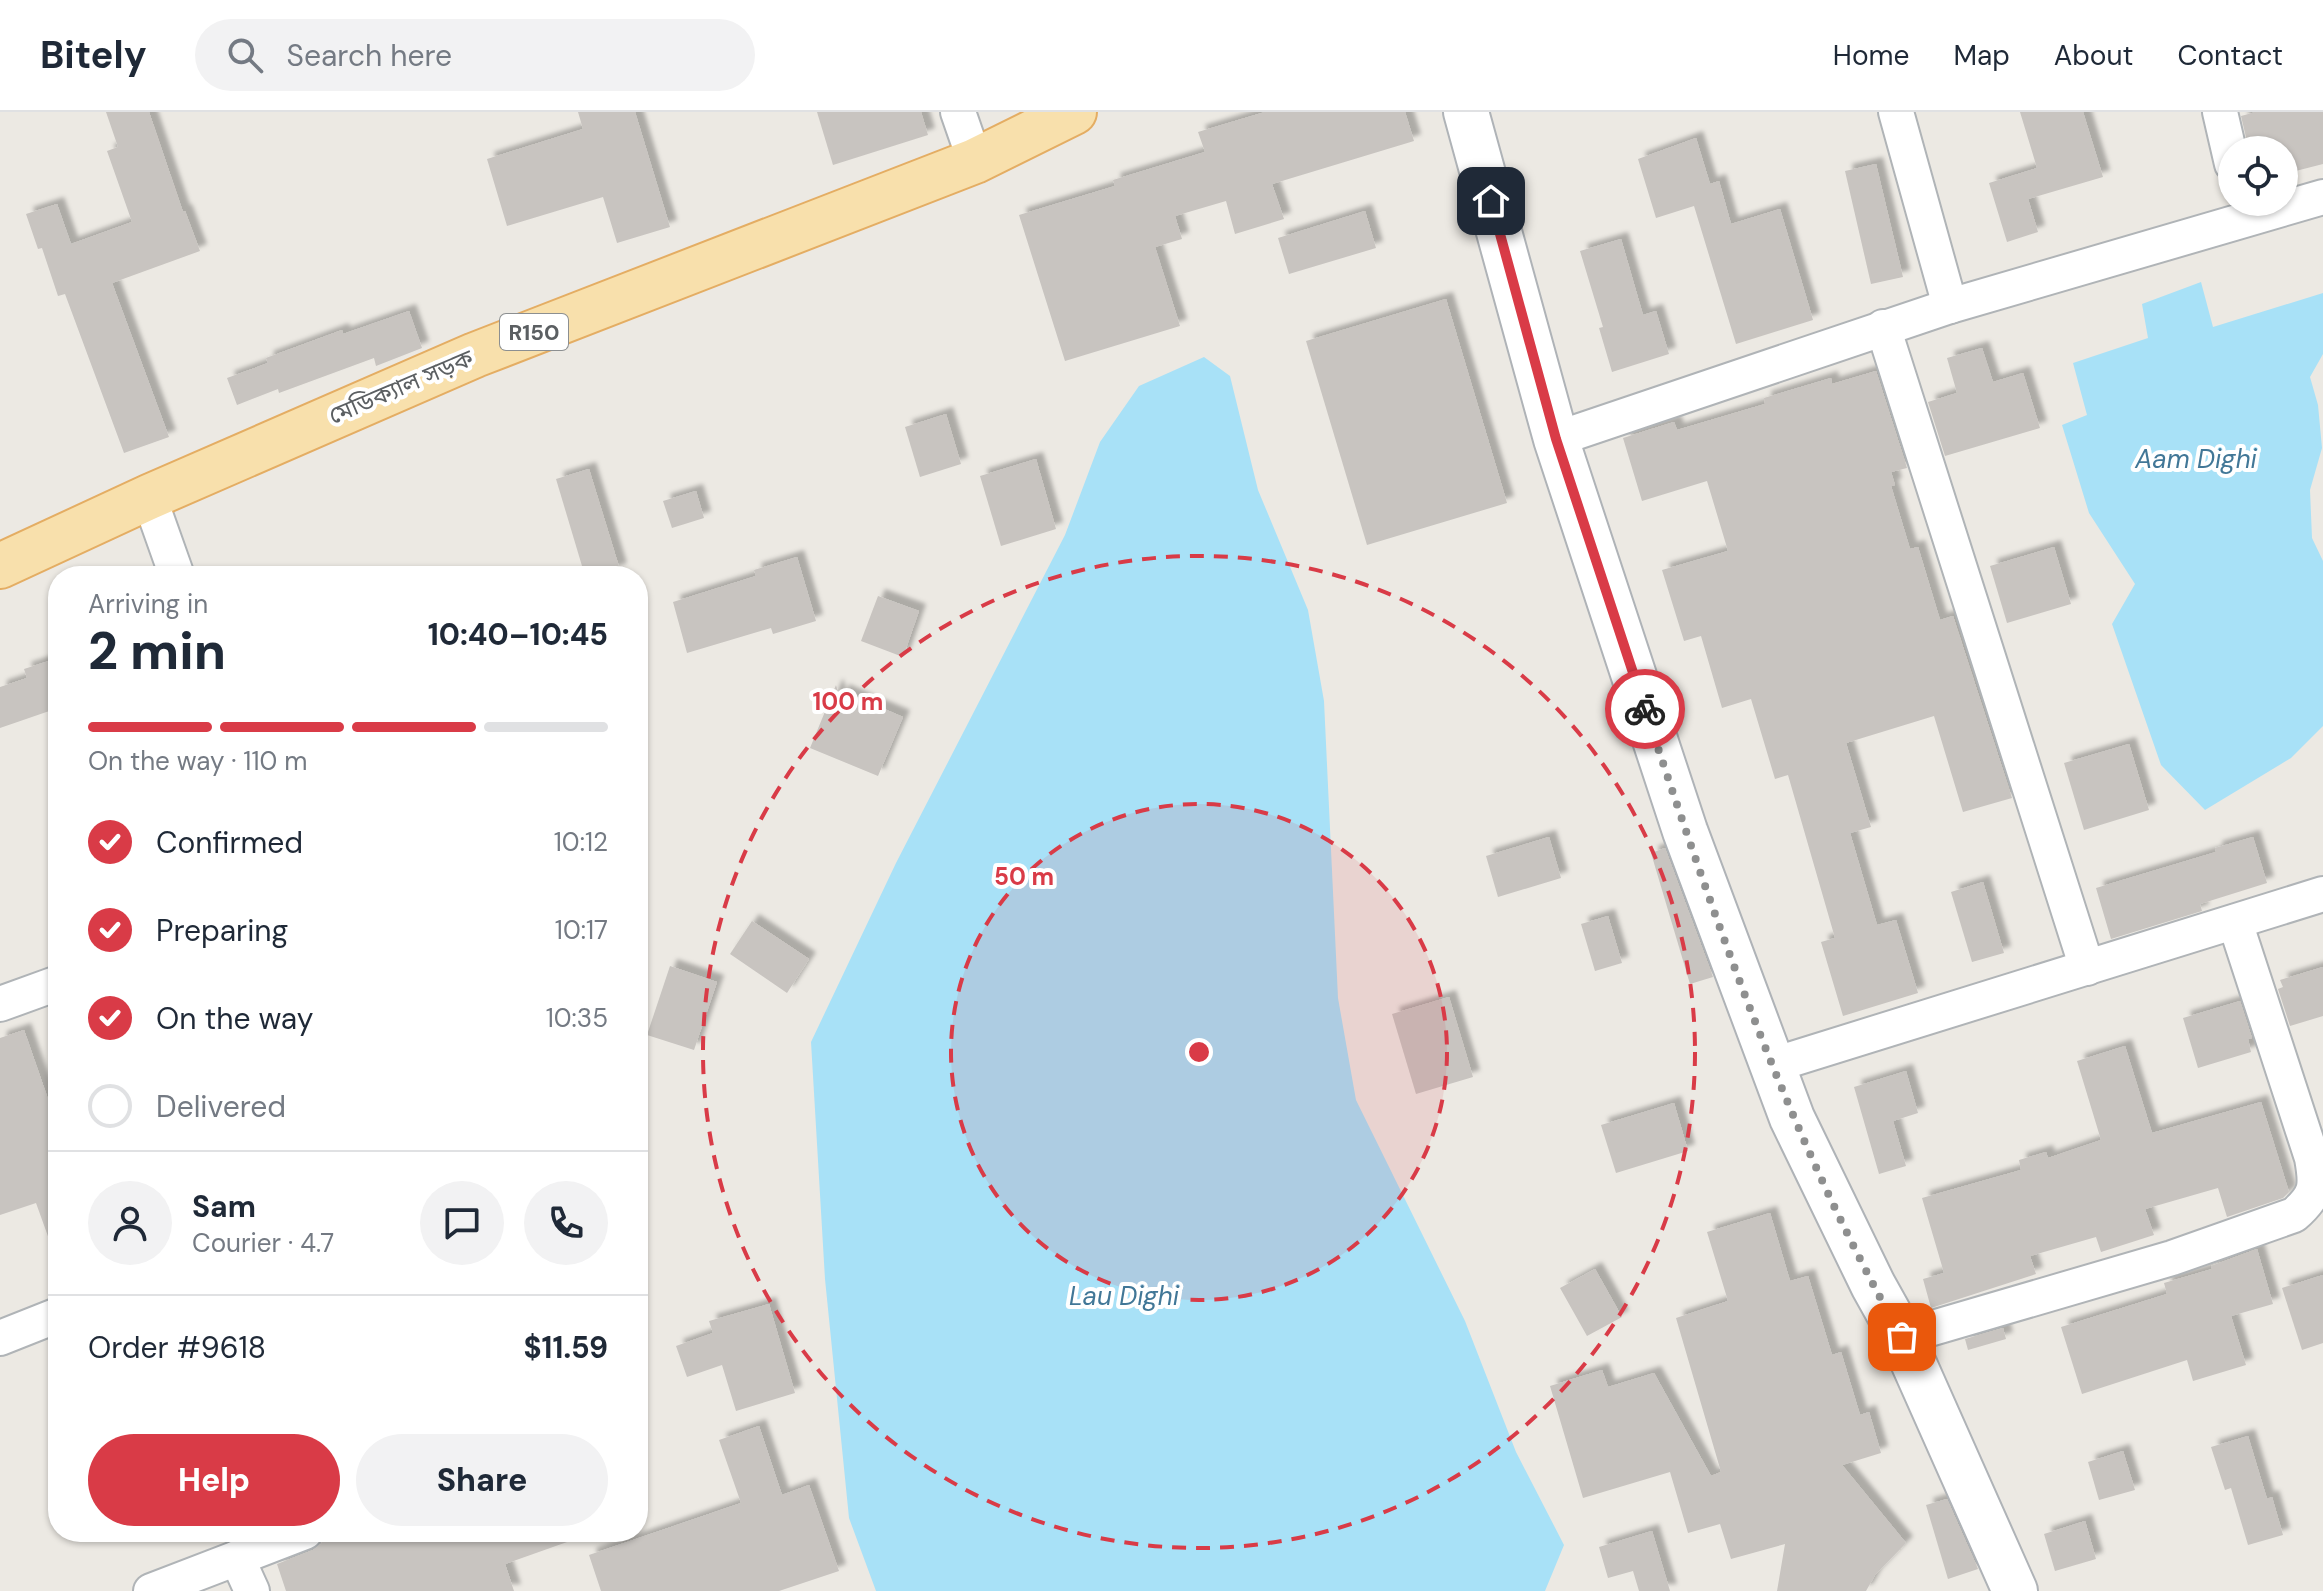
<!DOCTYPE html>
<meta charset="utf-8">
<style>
body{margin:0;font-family:"DM Sans","Noto Sans Bengali",sans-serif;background:#f2f2f3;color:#1f2937;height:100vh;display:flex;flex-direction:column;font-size:30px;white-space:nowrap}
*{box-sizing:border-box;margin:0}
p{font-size:26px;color:#747a83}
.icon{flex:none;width:44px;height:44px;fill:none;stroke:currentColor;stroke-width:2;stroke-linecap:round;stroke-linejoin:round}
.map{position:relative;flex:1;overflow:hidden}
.details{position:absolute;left:48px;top:454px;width:600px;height:976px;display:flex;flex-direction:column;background:#fff;border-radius:32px;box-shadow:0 2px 6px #0004}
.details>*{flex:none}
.tools{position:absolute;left:2218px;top:24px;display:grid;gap:16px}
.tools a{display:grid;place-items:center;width:80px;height:80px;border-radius:50%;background:#fff;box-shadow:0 2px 6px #0004;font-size:40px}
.pin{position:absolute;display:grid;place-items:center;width:68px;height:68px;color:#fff;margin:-34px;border-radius:16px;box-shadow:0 4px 12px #0006}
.courier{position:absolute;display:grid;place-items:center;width:80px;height:80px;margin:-40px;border:6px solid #d93b47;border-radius:50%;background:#fff;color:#222;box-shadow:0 2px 10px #0007}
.head em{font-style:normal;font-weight:800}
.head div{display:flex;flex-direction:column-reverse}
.head{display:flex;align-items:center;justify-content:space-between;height:136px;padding:0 40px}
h1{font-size:52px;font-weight:800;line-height:60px}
.bar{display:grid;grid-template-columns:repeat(4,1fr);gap:12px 8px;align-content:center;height:96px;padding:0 40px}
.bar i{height:10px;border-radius:6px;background:#e0e1e3}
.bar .selected{background:#d93b47}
.bar p{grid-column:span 4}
.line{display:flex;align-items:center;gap:20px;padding:0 40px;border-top:2px solid #e0e1e3}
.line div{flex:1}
.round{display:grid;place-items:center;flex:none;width:84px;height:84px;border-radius:42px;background:#f2f2f3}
ol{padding:0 40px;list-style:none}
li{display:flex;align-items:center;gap:24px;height:88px}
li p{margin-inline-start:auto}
li .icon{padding:8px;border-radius:50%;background:#d93b47;color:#fff;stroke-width:4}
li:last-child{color:#747a83}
li i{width:44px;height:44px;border:4px solid #e0e1e3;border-radius:50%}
.action{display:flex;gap:16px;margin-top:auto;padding:16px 40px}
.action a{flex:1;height:92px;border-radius:48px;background:#d93b47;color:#fff;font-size:32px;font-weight:800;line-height:92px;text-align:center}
.action a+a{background:#f2f2f3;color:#1f2937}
header{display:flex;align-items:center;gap:48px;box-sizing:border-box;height:112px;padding:0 40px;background:#fff;border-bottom:2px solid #e0e1e3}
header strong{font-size:38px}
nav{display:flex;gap:44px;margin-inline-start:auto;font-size:28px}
.search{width:560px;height:72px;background:#f2f2f3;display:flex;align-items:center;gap:20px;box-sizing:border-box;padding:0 28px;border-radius:44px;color:#747a83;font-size:30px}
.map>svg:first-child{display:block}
.water{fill:#a8e1f7}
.building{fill:#c8c4c0;filter:url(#shadow)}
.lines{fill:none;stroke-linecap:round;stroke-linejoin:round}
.minor-casing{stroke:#b0b4b7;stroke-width:38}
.secondary-casing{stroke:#afb3b7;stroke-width:48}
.primary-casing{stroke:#e4ad63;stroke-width:48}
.minor{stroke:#fff;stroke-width:34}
.secondary{stroke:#fff;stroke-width:44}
.primary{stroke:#f8e0ac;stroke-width:44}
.done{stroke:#8e8f8f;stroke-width:8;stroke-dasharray:0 14.4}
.route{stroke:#d93b47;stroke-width:10}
.ring{fill:none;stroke:#d93b47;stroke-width:4;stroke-dasharray:14 10}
.labels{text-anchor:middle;stroke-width:8;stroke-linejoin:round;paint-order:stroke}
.shield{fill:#fff;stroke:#8c8f91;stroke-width:2}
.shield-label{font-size:22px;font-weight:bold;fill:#5b5f62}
.street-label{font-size:24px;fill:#5b5f62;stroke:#fff}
.water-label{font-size:26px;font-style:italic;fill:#417797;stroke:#fff}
.centre{fill:#d93b47;stroke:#fff;stroke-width:4}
.ring-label{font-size:24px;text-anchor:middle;font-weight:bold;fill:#d93b47;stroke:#fff;stroke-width:8;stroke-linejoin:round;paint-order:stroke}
</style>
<header>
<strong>Bitely</strong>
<div class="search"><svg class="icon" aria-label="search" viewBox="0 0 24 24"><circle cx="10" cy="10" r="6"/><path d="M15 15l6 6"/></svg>Search here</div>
<nav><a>Home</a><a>Map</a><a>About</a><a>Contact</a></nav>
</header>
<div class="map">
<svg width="2323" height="1479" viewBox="0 0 2323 1479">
<defs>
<filter id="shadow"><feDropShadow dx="7" dy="-7" stdDeviation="2" flood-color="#0004"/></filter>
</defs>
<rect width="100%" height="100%" fill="#ece9e3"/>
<g class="water">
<path d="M2201,170L2213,215L2323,181V242L2310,265L2318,293L2322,336L2310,378L2312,426L2323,449V614L2291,646L2205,698L2161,653L2112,512L2135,472L2089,401L2062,313L2087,303L2073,251L2148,226L2142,192Z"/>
<path d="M1204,245L1230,264L1258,378L1308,498L1324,589L1338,886L1356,988L1465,1209L1516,1340L1564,1433L1545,1479H876L849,1406L825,1167L811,930L896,751L1065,423L1100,330L1139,274Z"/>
</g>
<g class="building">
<path d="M106,0H149L183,100L185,99L200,139L112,171L169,325L124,341L65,182L58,184L42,136L38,137L26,102L57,92L71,132L132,110L107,39L118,35Z"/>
<path d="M578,0H635L670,115L617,131L603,85L507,114L487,47L583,17Z"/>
<path d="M817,0H921L928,23L833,53Z"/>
<path d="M1265,0H1405L1414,29L1272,72L1284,107L1235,122L1226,89L1175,104L1182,127L1155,135L1180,214L1065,249L1019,103L1115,74L1113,68L1205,40L1198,20Z"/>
<path d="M2020,0H2083L2103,65L2028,87L2038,120L2007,130L1989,71L2037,56Z"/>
<path d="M2256,0H2323V52L2284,62V38H2249L2241,4Z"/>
<path d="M1696,26L1710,72L1719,69L1731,112L1780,97L1813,208L1736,232L1694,94L1656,106L1638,47Z"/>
<path d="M1876,52L1903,165L1871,172L1845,59Z"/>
<path d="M1365,99L1376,136L1289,162L1278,126Z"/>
<path d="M1621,127L1643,203L1656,199L1669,242L1612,260L1599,216L1603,215L1580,139Z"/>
<path d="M1446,187L1507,391L1367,433L1306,229Z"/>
<path d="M409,199L422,236L376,254L374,246L279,281L278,277L237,293L227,266L268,251L266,246L342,218L343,222Z"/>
<path d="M1982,236L1993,270L2023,261L2040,316L1945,344L1928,290L1957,281L1947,246Z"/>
<path d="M1876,259L1907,356L1891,360L1895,373L1891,374L1910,437L1918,435L1940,508L1953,504L2012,686L1963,700L1934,604L1846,631L1871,715L1850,721L1877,813L1896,808L1918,881L1843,904L1821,830L1835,826L1788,663L1775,667L1751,587L1722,596L1701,524L1684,529L1662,458L1728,439L1707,369L1642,389L1623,326L1674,310L1677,318L1765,292L1764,286L1831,266L1832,272Z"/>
<path d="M946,302L961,352L920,365L905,315Z"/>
<path d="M1036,347L1056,417L1001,434L980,364Z"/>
<path d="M589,357L620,458L600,464H585L556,367Z"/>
<path d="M696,379L704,406L672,416L663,389Z"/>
<path d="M2054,435L2071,492L2007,511L1990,454Z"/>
<path d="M797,445L816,509L773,522L771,516L687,541L673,490L756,464L754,458Z"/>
<path d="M878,484L919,499L903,545L861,529Z"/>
<path d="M58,546V596L0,616V575L27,566L24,557Z"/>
<path d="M836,573L840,586L842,579L903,605L878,664L810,636Z"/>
<path d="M2129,632L2149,698L2084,718L2064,651Z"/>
<path d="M1549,725L1561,766L1498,785L1486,744Z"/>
<path d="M2253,725L2267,771L2200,792L2202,799L2111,827L2096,776L2216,740L2215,736Z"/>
<path d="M1665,736L1713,865L1690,872L1651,741Z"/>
<path d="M1983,770L2004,841L1972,850L1951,780Z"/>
<path d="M1608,804L1622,851L1595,859L1581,812Z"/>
<path d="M752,809L809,847L787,881L730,842Z"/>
<path d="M670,854L717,870L694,938L647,923Z"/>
<path d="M2323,855V904L2290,914L2278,877L2283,875L2280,868Z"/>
<path d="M1449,885L1473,965L1416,982L1392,902Z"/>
<path d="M2240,889L2252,926L2248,927L2251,940L2198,956L2183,906Z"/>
<path d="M24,918L58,1016V1141H54L36,1091L0,1103V926Z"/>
<path d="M2125,934L2152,1021L2261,990L2289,1080L2283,1086L2227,1105L2218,1076L2145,1097L2154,1123L2101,1140L2096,1125L2030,1144L2036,1162L1931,1196L1923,1167L1944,1161L1922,1086L2021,1058L2019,1048L2046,1040L2048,1046L2101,1028L2077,949Z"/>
<path d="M1906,959L1918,1001L1893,1009L1906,1054L1879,1062L1854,975Z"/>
<path d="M1674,991L1688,1039L1616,1061L1601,1013Z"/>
<path d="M1770,1101L1790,1169L1808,1164L1832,1243L1841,1240L1860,1303L1869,1300L1881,1341L1842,1353L1906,1431L1875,1463L1866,1479H1777L1785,1432L1731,1447L1720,1412L1688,1421L1670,1360L1583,1386L1550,1274L1602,1258L1608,1275L1654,1261L1711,1364L1721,1360L1676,1206L1728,1189L1707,1120Z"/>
<path d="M2257,1137L2273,1192L2231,1204L2246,1253L2193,1269L2187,1248L2082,1282L2061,1215L2167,1182L2164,1171L2212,1157L2211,1154Z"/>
<path d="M1595,1157L1622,1205L1587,1224L1560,1176Z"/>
<path d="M2323,1163V1231L2302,1238L2282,1176Z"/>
<path d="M769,1192L795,1281L736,1299L722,1253L687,1265L676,1234L713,1221L709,1209Z"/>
<path d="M2003,1216L2006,1227L1968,1238L1965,1227Z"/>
<path d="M759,1314L782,1383L809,1373L839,1459L779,1479H601L589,1443L741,1391L719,1328Z"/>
<path d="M2248,1324L2267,1387L2272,1385L2283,1423L2248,1433L2231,1376L2225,1378L2211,1335Z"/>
<path d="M2123,1339L2135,1378L2099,1388L2088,1350Z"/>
<path d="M1947,1387L1978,1457L1948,1467L1926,1393Z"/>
<path d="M2085,1409L2096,1447L2055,1459L2044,1422Z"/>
<path d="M1652,1419L1670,1479H1639L1633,1459L1608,1466L1599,1435Z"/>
<path d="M325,1420H583L584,1424L505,1452L514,1479H286L277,1452L313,1438L321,1432Z"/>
</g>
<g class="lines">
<defs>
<g id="minor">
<path d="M958,0L975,49"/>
<path d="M1896,0L1950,194"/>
<path d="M2220,0L2232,52"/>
<path d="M1883,215L2087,856"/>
<path d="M1556,327L1950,194L2323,85"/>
<path d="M149,385L177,464"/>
<path d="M0,892L58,871"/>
<path d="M1773,953L2323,782"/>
<path d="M1902,1225L2172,1146L2294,1103C2317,1083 2317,1074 2312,1046L2235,810"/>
<path d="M0,1226L58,1203"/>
<path d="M237,1446L252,1479"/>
<path d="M151,1479L305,1420"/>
</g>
<path id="secondary" d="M1466,0L1556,327L1685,719L1792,1006L1873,1173L1902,1225L2015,1479"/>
<path id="primary" d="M0,454L149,385L475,243L975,49L1074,0"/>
</defs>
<use href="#minor" class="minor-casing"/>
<use href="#secondary" class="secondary-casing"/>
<use href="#primary" class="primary-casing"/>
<use href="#minor" class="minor"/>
<use href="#secondary" class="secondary"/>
<use href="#primary" class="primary"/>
</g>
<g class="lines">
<path class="done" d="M1645,597C1716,811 1790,1028 1902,1225"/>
<path class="route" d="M1491,89L1556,327L1645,597"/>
</g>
<circle cx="1199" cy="940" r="248" fill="#d93b47" fill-opacity=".12"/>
<g class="ring">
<circle cx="1199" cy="940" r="248"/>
<circle cx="1199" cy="940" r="496"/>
</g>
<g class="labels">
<rect class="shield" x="500" y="202" width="68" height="36" rx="6"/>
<g class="shield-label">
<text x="534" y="228">R150</text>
</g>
<g class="street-label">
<text transform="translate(401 275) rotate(-23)" y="8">মেডিক্যাল সড়ক</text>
</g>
<g class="water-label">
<text x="2196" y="356">Aam Dighi</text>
<text x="1124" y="1193">Lau Dighi</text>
</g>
</g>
<circle cx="1199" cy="940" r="12" class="centre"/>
<g class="ring-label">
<text x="848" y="598">100 m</text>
<text x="1024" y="773">50 m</text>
</g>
</svg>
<div class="tools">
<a><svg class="icon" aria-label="locate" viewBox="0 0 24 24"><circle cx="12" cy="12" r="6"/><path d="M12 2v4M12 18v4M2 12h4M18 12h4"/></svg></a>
</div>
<div class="pin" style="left:1902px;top:1225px;background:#ea580c"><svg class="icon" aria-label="bag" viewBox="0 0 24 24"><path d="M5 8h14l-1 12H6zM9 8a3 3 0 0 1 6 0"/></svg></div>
<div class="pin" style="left:1491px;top:89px;background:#1f2937"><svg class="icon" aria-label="home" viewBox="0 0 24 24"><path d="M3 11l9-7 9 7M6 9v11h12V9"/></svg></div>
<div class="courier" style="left:1645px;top:597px"><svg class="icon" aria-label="bike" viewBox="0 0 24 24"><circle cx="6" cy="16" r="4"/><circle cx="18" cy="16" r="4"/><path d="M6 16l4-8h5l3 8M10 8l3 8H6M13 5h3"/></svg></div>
<section class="details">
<div class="head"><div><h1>2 min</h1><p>Arriving in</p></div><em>10:40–10:45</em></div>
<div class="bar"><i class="selected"></i><i class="selected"></i><i class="selected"></i><i></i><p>On the way · 110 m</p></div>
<ol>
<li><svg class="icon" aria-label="check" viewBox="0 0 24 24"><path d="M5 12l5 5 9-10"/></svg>Confirmed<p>10:12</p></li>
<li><svg class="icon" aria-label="check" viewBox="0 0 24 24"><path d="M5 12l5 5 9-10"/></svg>Preparing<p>10:17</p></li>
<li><svg class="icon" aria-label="check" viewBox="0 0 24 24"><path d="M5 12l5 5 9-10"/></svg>On the way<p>10:35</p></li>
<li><i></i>Delivered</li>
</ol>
<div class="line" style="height:144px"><a class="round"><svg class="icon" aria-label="person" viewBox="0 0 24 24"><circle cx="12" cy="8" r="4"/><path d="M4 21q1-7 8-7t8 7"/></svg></a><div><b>Sam</b><p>Courier · 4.7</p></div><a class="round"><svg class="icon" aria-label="chat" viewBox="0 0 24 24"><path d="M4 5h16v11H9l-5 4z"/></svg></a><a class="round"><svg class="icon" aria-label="phone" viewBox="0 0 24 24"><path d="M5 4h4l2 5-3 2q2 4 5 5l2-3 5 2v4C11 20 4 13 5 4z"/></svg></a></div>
<div class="line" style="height:104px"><div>Order #9618</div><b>$11.59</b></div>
<div class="action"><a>Help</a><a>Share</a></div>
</section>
</div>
